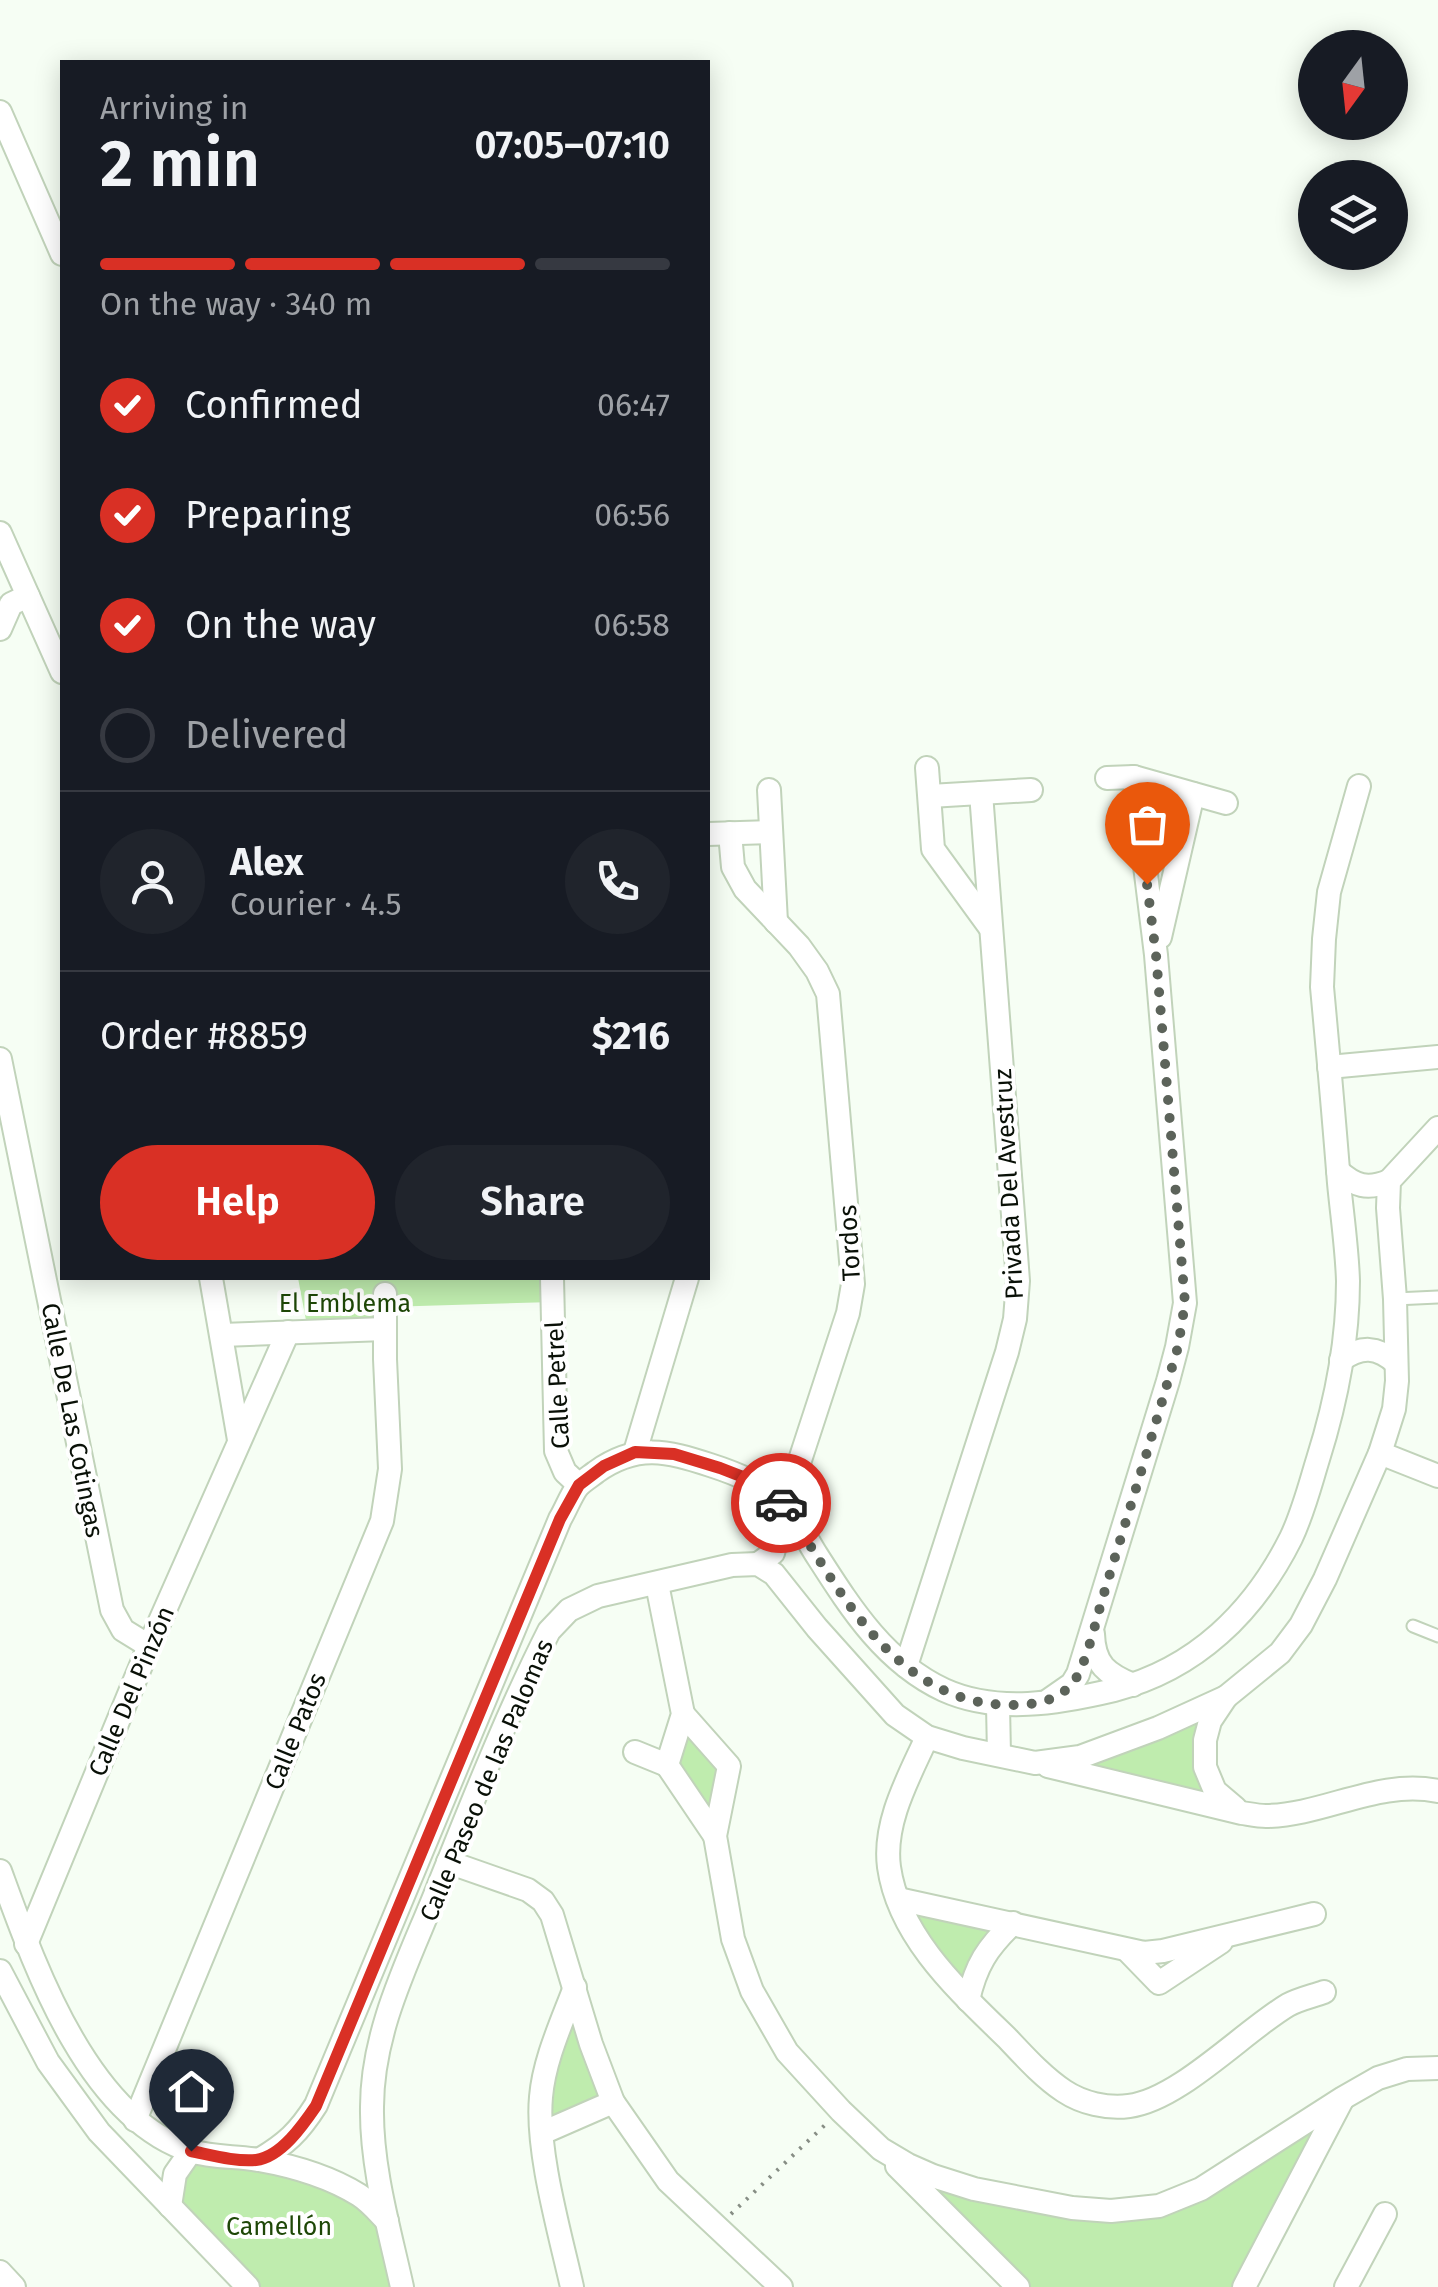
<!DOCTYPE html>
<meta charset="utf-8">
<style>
body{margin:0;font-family:"Fira Sans",sans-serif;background:#20242c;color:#f1f3f6;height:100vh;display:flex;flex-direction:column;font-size:38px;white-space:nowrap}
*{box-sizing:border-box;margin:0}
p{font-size:32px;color:#9ea1a6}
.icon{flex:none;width:55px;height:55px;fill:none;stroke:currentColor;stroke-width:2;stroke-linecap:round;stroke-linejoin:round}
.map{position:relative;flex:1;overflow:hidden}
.drawer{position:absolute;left:60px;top:60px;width:650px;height:1220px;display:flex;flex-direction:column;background:#171b24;border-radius:0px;box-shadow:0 5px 25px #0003}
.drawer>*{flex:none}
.needle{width:65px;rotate:195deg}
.fabs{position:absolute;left:1298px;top:30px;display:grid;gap:20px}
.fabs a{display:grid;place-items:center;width:110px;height:110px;border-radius:50%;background:#171b24;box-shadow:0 5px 25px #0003;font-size:50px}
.pin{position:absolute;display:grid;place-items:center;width:85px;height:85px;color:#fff;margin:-102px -42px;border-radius:50% 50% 50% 0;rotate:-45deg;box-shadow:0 0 10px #0007}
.pin .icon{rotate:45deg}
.courier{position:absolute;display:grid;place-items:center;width:100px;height:100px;margin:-50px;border:8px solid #d93025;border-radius:50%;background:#fff;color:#222;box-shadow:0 2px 12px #0007}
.overview em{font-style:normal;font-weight:600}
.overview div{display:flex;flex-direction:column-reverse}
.overview{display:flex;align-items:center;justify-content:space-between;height:170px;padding:0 40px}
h1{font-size:65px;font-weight:600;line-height:75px}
.bar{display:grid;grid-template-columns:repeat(4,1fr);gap:15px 10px;align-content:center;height:120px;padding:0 40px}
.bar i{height:12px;border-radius:8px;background:#363941}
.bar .selected{background:#d93025}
.bar p{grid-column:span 4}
.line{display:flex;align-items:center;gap:25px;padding:0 40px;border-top:2px solid #363941}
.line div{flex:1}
.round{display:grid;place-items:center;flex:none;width:105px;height:105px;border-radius:52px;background:#20242c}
ol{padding:0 40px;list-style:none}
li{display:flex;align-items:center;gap:30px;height:110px}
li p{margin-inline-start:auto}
li .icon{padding:10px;border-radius:50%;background:#d93025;color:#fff;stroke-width:4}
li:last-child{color:#9ea1a6}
li i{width:55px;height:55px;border:5px solid #363941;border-radius:50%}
.action{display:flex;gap:20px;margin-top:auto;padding:20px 40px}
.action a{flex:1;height:115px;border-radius:60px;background:#d93025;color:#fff;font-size:40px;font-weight:600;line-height:115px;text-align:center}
.action a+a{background:#20242c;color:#f1f3f6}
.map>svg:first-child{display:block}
.green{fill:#bfecae}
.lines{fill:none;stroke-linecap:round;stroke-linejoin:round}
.service-casing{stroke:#c1d3ba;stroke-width:15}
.minor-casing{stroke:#c1d3ba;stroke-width:26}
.path{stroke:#868d84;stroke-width:4;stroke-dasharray:2.5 8;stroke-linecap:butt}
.service{stroke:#fff;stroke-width:11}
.minor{stroke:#fff;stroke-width:22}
.done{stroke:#5c635a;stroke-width:10;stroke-dasharray:0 18}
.route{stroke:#d93025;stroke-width:12}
.labels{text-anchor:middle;stroke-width:8;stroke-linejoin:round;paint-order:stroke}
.street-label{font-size:25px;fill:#091007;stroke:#fff}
.park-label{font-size:25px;fill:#1e4707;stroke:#fff}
</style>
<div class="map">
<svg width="1438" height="2287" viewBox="0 0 1438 2287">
<rect width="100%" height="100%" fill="#f6fef4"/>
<g class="green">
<path d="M298,1278H552L553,1302L386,1307L385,1329L308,1331Z"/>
<path d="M1226,1697L1205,1767L1242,1813L1035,1763Z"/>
<path d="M683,1714L729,1766L715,1836L667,1765Z"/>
<path d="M898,1899L1013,1923L968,2000Z"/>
<path d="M575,1987L613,2102L542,2133Z"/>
<path d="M1343,2098L1244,2287H1018L908,2165L974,2189L1159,2206Z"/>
<path d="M191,2151L300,2170L387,2221L402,2287H248L170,2206Z"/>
</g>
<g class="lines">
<defs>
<g id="service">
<path d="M1395,1299L1438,1297"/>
<path d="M1413,1626L1438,1636"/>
</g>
<g id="minor">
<path d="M0,112L62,254"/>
<path d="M0,533L62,672"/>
<path d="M0,629L11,604L28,596"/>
<path d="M927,768L933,849L989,926"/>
<path d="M1107,778L1134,777L1226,803"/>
<path d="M769,790L776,922"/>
<path d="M930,796L1031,790"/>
<path d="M730,833L733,867L745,889L799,946L817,971L828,994L853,1284L848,1313L785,1506L773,1553L758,1564"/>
<path d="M708,834L771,832"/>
<path d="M1160,937L1193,794"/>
<path d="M0,1059L112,1610L123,1630L149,1646"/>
<path d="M1329,1067L1438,1057"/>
<path d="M1338,1171C1355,1186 1367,1190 1389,1181"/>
<path d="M211,1278L239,1440"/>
<path d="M552,1278L556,1451L565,1472L579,1485"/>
<path d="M222,1335L385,1329"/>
<path d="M1341,1360C1361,1346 1377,1346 1396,1363"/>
<path d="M635,1452L687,1278"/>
<path d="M1380,1453L1438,1476"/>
<path d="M657,1584L683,1714L667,1765L715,1836"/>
<path d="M1093,1634C1094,1665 1107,1674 1133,1685"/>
<path d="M906,1666L1007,1352L1015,1319L1018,1281L981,793"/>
<path d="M1226,1697L1210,1721L1205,1740V1767L1215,1791L1235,1808"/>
<path d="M1049,1700L1072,1684L1078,1674L1168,1381L1177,1347L1185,1303L1156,955L1134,777"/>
<path d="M998,1705L999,1755"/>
<path d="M683,1714L729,1766L715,1836L733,1939L752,1991L787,2052L841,2111L881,2149L908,2165L933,2176L974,2189L1072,2208L1111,2211L1159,2206L1201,2189L1343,2098L1378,2078L1407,2069L1438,2068"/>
<path d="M927,1737C909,1777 883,1822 889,1867C899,1938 960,1992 1008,2039C1025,2057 1043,2077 1064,2091C1082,2103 1107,2109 1129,2106C1179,2100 1244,2031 1288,2005C1299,1999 1313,1996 1324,1992"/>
<path d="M635,1752L667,1765"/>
<path d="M1048,1766L1242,1813C1249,1814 1258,1816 1266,1816C1325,1815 1378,1779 1438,1791"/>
<path d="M448,1862L528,1890L543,1901L552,1915L591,2044L613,2102L668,2181L781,2287"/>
<path d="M0,1871C34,1964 87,2118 191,2151C213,2158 237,2156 259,2160C293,2166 330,2177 359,2195C370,2202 378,2212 387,2221"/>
<path d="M898,1899L1144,1953L1163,1951L1314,1914"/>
<path d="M26,1944L149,1646L288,1332"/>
<path d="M1127,1950L1159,1983L1221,1942"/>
<path d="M0,1971L48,2062L99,2132L248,2287"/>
<path d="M968,2000C976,1965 987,1948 1013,1923"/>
<path d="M135,2120L382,1521L390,1469L385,1359V1294"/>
<path d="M542,2133L613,2102"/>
<path d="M259,2160C286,2144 299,2132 316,2105L560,1519C566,1509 571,1495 578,1486C583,1481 591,1476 596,1472C637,1443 667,1451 710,1465C738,1474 762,1484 783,1504C796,1517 806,1538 816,1554C850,1607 884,1662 944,1690C997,1714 1059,1703 1114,1690C1196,1669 1254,1612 1291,1538C1303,1513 1310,1485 1318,1459C1336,1402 1348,1341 1348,1281C1347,1248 1342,1215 1339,1183C1334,1118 1328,1052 1322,987L1324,939L1329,892L1359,786"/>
<path d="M897,2166L1018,2287"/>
<path d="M170,2206L175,2174L191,2151"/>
<path d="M0,2272L14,2287"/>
<path d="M402,2287C389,2228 371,2167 372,2107C372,2030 409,1960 437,1890C472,1803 507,1714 549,1631L569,1610L598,1596L732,1565L758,1564L774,1574L817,1628L895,1715L927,1737L963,1748L1035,1763L1080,1757L1158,1728L1226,1697L1280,1653L1301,1625L1325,1579L1380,1453L1394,1409L1397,1381L1395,1299L1388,1208L1389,1181L1438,1128"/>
<path d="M572,2287C560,2233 536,2151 541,2097C544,2060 562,2022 575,1987"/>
<path d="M1244,2287L1342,2100"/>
<path d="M1346,2287L1385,2214"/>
</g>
</defs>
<use href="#service" class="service-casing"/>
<use href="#minor" class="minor-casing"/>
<path class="path" d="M731,2214L826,2124"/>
<use href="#service" class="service"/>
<use href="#minor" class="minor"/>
</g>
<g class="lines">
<path class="done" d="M781,1503L786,1506C838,1589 895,1703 1008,1705C1030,1705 1055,1703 1071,1685C1085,1671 1096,1620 1102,1600C1124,1527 1147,1454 1168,1381L1178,1347L1185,1303L1156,955L1147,884"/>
<path class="route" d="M191,2151C211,2155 236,2162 256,2160C281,2157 303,2125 316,2106L560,1519L579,1485L604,1466L635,1452L674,1454L720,1468L756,1482L781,1503"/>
</g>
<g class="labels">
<g class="street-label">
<text transform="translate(1008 1184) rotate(-93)" y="9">Privada Del Avestruz</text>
<text transform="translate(849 1243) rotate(-93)" y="9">Tordos</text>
<text transform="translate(557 1385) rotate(-93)" y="9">Calle Petrel</text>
<text transform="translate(73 1420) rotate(79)" y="9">Calle De Las Cotingas</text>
<text transform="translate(131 1691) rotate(-67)" y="9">Calle Del Pinzón</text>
<text transform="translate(295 1731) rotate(-68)" y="9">Calle Patos</text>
<text transform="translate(486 1780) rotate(-67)" y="9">Calle Paseo de las Palomas</text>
</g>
<g class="park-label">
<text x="345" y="1312">El Emblema</text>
<text x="279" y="2235">Camellón</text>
</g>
</g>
</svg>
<div class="fabs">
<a><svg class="needle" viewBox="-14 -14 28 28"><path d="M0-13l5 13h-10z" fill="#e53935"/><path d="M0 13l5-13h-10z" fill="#9ea1a6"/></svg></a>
<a><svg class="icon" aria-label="layers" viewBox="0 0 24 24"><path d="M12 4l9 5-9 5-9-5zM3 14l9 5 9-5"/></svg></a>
</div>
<div class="pin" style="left:1147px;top:884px;background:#ea580c"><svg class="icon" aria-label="bag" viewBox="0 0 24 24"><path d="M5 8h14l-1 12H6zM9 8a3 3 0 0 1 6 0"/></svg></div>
<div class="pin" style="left:191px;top:2151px;background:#1f2937"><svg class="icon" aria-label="home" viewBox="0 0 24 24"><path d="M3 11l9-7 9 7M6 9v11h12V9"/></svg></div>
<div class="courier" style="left:781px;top:1503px"><svg class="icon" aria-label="car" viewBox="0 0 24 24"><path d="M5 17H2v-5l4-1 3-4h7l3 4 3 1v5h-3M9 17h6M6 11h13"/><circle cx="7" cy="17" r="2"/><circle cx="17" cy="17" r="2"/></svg></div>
<section class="drawer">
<div class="overview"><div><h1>2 min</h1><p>Arriving in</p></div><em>07:05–07:10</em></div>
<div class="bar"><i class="selected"></i><i class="selected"></i><i class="selected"></i><i></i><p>On the way · 340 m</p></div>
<ol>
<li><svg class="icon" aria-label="check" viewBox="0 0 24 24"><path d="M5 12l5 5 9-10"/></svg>Confirmed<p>06:47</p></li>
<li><svg class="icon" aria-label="check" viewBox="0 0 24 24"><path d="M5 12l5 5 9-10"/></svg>Preparing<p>06:56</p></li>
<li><svg class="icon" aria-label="check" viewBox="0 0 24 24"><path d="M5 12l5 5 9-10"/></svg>On the way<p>06:58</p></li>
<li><i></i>Delivered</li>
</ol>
<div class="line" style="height:180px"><a class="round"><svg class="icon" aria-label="person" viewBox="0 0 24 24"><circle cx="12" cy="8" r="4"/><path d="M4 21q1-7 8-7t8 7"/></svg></a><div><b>Alex</b><p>Courier · 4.5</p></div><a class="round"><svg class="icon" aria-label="phone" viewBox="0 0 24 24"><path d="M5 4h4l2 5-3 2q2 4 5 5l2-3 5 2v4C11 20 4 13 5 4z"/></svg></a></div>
<div class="line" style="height:130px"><div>Order #8859</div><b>$216</b></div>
<div class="action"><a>Help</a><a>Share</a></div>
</section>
</div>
